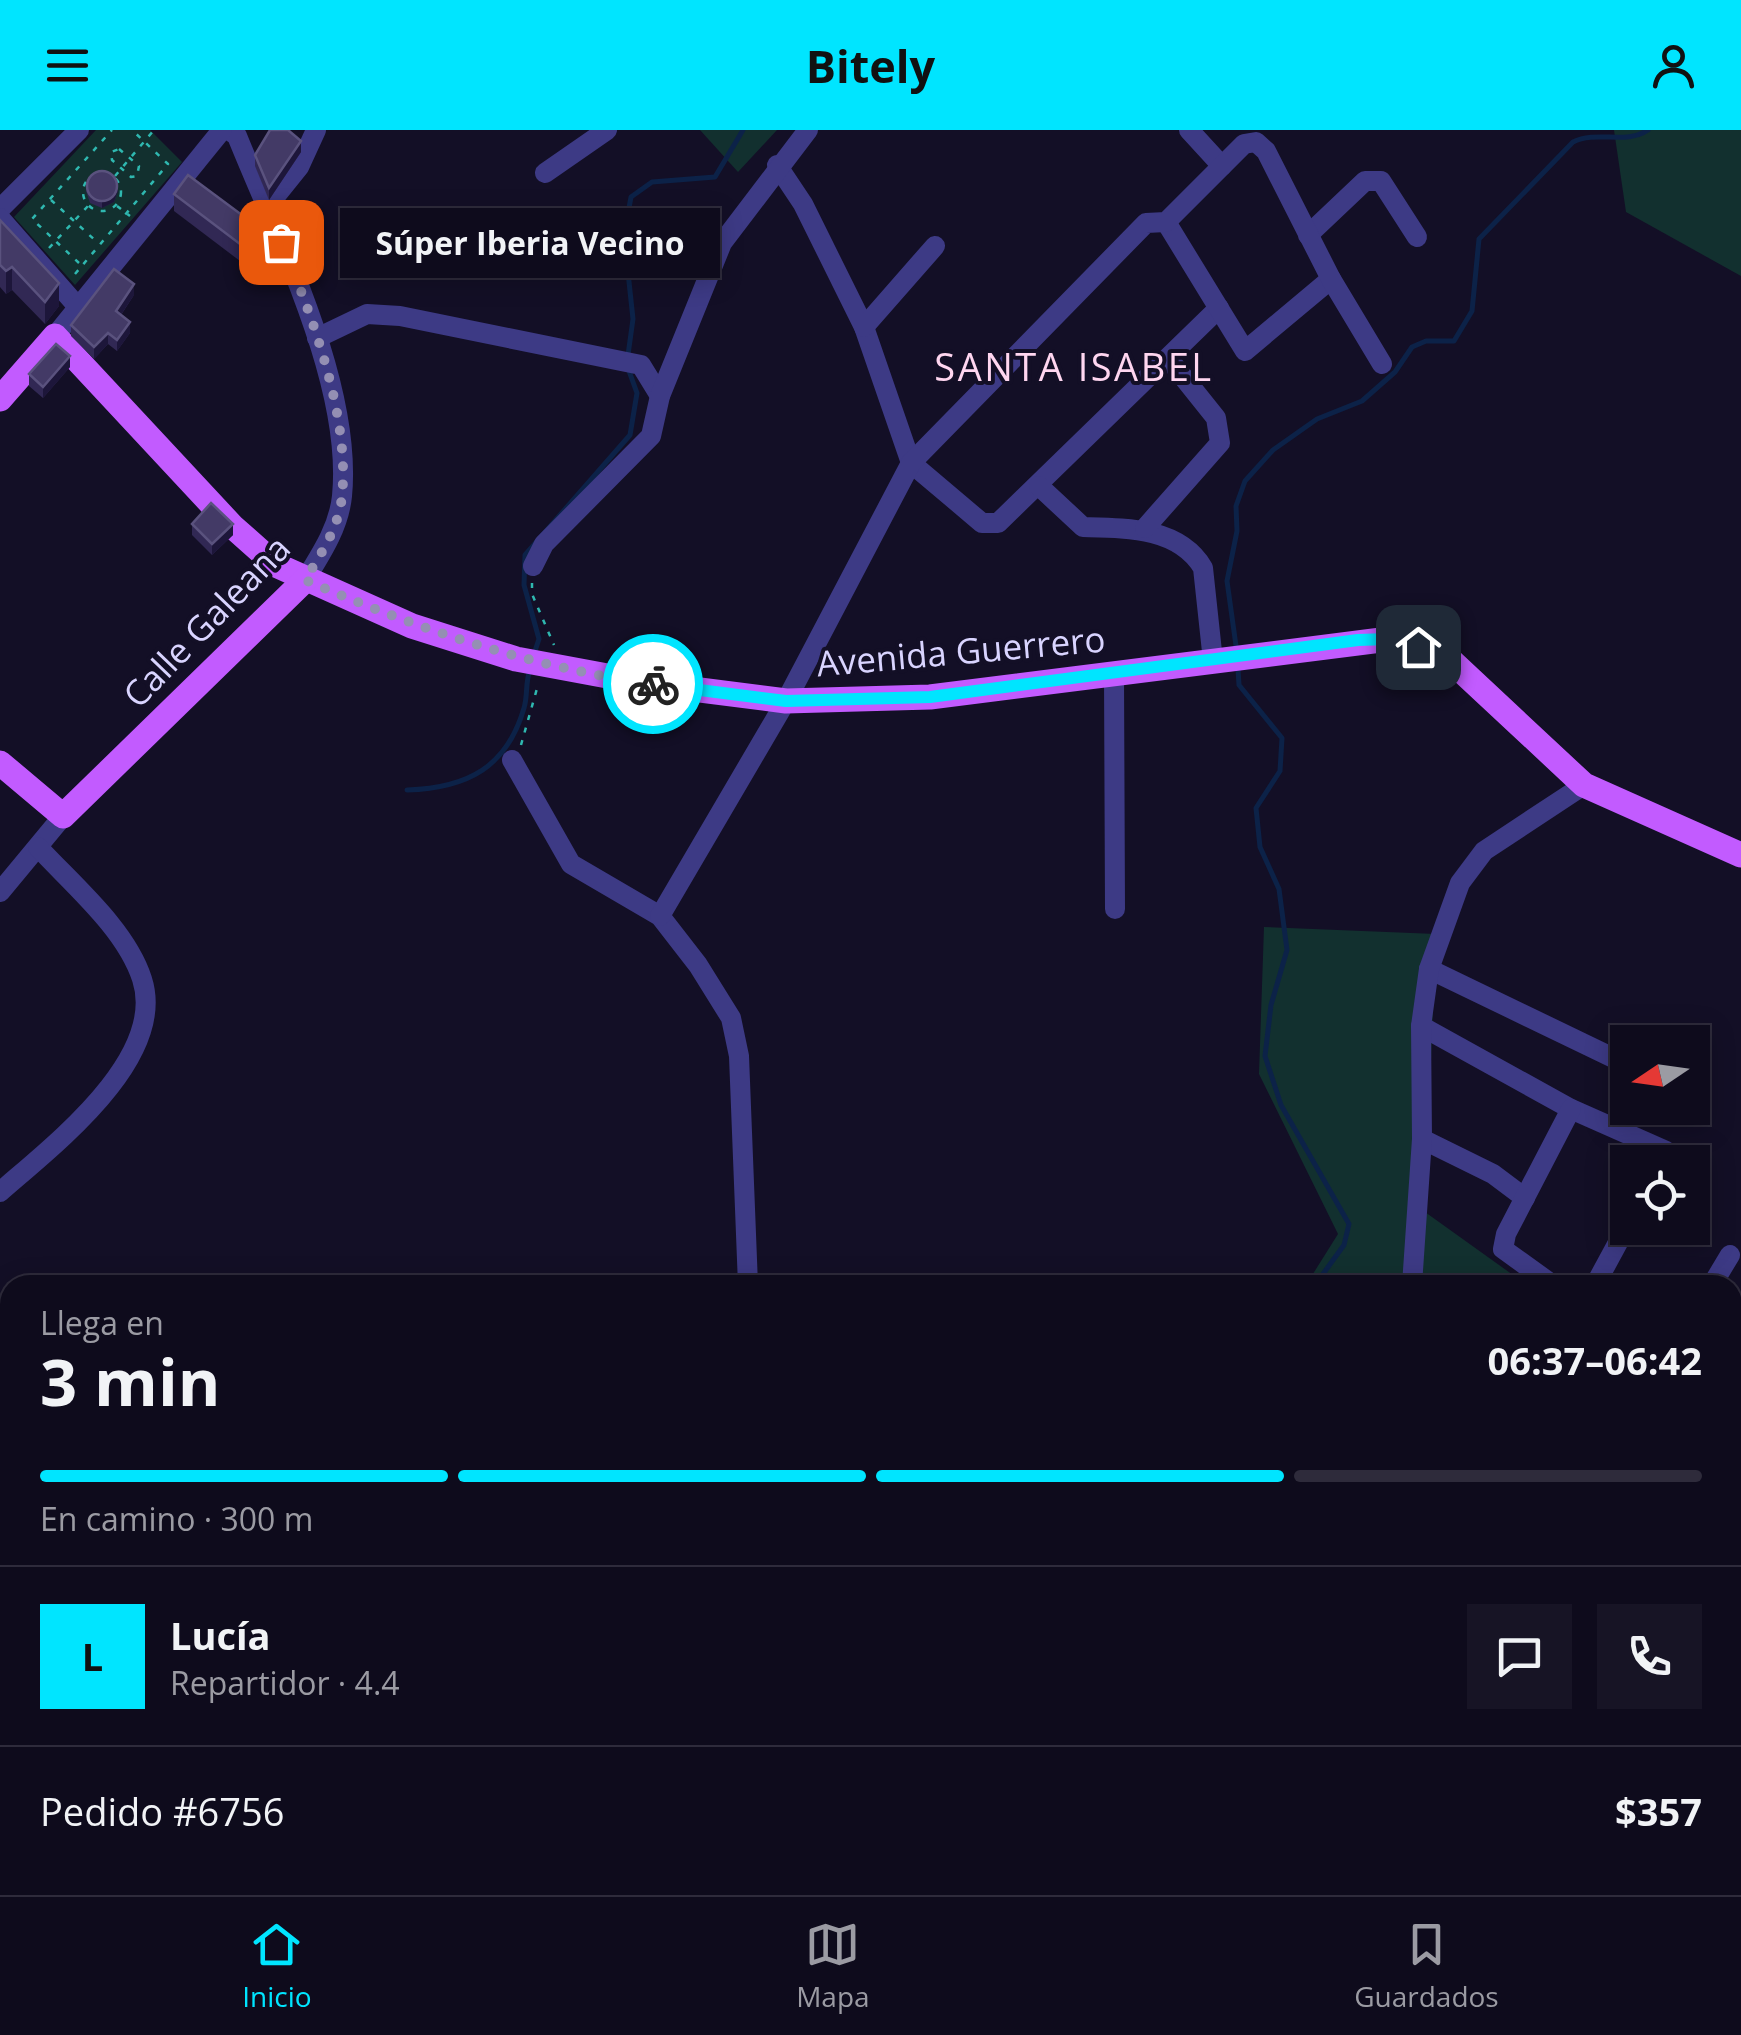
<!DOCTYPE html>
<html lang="es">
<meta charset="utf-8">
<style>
body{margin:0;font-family:"Open Sans",sans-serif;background:#171425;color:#f1f3f6;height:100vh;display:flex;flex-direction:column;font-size:38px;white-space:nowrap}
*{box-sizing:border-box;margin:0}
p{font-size:32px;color:#9b9ba3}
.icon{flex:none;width:55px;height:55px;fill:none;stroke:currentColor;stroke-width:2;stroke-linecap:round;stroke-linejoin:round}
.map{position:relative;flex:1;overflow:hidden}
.sheet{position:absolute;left:0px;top:1145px;width:1742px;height:620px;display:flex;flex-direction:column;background:#0e0b1c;border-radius:30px 30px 0 0;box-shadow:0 5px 25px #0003,0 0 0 2px #2e2b3b}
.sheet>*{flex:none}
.needle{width:65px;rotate:257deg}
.fabs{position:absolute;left:1610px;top:895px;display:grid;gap:20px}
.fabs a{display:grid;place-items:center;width:100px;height:100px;border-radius:0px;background:#0e0b1c;box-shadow:0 5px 25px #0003,0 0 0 2px #2e2b3b;font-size:50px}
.pin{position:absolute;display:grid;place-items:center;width:85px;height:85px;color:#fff;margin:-42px;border-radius:20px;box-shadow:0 5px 15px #0006}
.courier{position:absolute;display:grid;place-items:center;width:100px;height:100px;margin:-50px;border:8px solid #00e5ff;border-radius:50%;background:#fff;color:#222;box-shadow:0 2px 12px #0007}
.bubble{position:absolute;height:70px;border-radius:0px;background:#0e0b1c;box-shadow:0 5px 25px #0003,0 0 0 2px #2e2b3b;font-size:32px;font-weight:700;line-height:70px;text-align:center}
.overview em{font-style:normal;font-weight:700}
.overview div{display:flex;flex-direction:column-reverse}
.overview{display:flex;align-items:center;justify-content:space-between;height:170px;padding:0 40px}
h1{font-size:65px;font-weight:700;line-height:75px}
.bar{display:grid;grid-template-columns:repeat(4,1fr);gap:15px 10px;align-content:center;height:120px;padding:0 40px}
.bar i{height:12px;border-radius:8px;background:#2e2b3b}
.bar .active{background:#00e5ff}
.bar p{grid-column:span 4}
.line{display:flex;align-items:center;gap:25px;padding:0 40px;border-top:2px solid #2e2b3b}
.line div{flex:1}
.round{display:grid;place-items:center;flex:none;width:105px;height:105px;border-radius:0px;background:#171425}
header{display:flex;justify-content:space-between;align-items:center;height:130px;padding:0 40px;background:#00e5ff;color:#111;font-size:45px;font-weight:700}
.tabs{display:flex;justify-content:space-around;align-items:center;height:140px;border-top:2px solid #2e2b3b;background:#0e0b1c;font-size:28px;color:#9b9ba3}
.tabs a{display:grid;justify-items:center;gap:5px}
.tabs .active{color:#00e5ff}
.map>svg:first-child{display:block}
.green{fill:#12302f}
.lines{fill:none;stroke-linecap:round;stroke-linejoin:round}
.stream{stroke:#0c2248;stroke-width:5}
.path{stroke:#2fb8b0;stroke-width:2.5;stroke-dasharray:5 8;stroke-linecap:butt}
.minor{stroke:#3d3a85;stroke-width:20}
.major{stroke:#c25bff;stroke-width:25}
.rail-casing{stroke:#00e5ff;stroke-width:9}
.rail{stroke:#130f26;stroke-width:5;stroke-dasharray:15;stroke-linecap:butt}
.wall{fill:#312854}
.shaded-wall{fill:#1d163a}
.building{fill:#433a66;stroke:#5a527e;stroke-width:2.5}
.done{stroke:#948fb3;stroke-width:10;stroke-dasharray:0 18}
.route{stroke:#00e5ff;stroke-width:12}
.labels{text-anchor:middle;stroke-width:8;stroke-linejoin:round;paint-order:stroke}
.street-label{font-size:35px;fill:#d9d4ff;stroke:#130f26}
.neighbourhood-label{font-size:38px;letter-spacing:2.5px;fill:#ffd6f0;stroke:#130f26}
</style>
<header><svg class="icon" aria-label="menu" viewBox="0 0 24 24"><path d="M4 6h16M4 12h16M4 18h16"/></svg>Bitely<svg class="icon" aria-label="person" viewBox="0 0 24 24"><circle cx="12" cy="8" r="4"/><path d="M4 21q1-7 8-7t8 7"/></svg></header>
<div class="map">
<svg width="1741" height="1765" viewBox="0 0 1741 1765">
<rect width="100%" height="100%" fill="#130f26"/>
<g class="green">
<path d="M96,0H150L182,32L75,155L14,87Z"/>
<path d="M700,0H777L738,42Z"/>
<path d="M1614,0H1741V146L1626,82Z"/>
<path d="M1264,797L1436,804L1425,1082L1527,1155H1306L1338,1104L1259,944Z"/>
<path d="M1741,1249V1454L1732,1452V1250Z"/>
<path d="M1733,1594L1741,1596V1765H1665L1672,1755H1732Z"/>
</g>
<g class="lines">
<g class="stream">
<path d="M628,225L633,189L624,105L631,67L652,52L715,47L743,0"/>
<path d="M1237,523L1227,451L1237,401L1236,376L1245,351L1273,320L1317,289L1362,271L1395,242L1412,217L1426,211H1454L1472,181L1479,109L1573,12C1597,0 1626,15 1648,0"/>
<path d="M534,524L539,509L524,455L525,425L630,305L637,263L629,241"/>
<path d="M1238,539L1239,555L1282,608L1280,641L1256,678L1260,717L1279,759L1287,820L1271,875L1265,926L1281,975L1349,1094L1344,1115L1315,1155"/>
<path d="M407,660C468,658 507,637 524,578C528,565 525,553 530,540"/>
<path d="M1197,1765L1202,1755"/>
</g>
<g class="path">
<path d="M119,19L139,36L137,46L131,47L112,30L111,22Z"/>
<circle cx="102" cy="62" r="19"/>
<path d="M115,46L154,0"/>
<path d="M51,70L97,112"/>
<path d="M117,76L130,86"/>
<path d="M49,118L88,76"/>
<path d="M79,133L32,89L112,0"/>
<path d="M75,144L168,34L132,0"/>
<path d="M532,453V464L554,515"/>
<path d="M521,615L538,555"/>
</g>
<g class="minor">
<path d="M229,0L237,6C278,108 353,255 342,366C339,397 321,424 305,450"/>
<path d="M1189,0L1222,36"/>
<path d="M777,35L803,74L864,197L911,333L982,393H998L1219,178"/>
<path d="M545,43L607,0"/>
<path d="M266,78L299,37L316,0"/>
<path d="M0,79L79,0"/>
<path d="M0,88L78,177"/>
<path d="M1166,92L1245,221L1331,149"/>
<path d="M1308,105L1365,51H1381L1417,107"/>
<path d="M864,197L935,116"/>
<path d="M55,206L222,0"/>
<path d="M317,208L367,184L400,186L641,235L660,266"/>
<path d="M1039,356L1083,397C1125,398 1179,397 1203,438L1213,531"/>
<path d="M1145,398L1220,313L1216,288L1168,228"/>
<path d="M533,436L544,414L651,306L660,266L722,113L808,0"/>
<path d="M1114,545L1115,779"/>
<path d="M512,630L571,734L660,786L698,835L731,888L739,926L748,1155"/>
<path d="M0,762L63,686"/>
<path d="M660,786L786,571L911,333L1146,93L1166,92L1244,14L1256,12L1266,21L1331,149L1382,234"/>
<path d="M1429,839L1628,935"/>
<path d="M1421,896L1571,979L1666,1021L1660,1032"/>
<path d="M1422,1009L1493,1044L1525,1068"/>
<path d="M0,1062C51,1017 168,929 142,849C126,799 73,755 38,717"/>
<path d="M1412,1155L1422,1009L1421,896L1429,839L1460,753L1484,721L1584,655"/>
<path d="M1553,1155L1503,1119L1506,1104L1571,979"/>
<path d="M1595,1155L1628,1094"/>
<path d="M1712,1155L1730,1125"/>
<path d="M1732,1259L1741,1257"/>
<path d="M0,1711L10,1709"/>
<path d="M849,1755L850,1765"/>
</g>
<g class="major">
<path d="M0,269L55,206L232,396L276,435L412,496L516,529L645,553L786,571L930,567L1389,509L1449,529L1584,655L1741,725"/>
<path d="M0,633L63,686L305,450"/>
</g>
<defs>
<g id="rail">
<path d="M1732,1293L1741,1292"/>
<path d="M0,1743L10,1741"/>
</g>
</defs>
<use href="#rail" class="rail-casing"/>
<use href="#rail" class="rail"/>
</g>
<g class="wall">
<path d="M301,22L269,70L255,36V25Z"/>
<path d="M86,55L118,61L114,72L102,78L90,73L86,61Z"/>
<path d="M174,64L254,111L240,131L174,81Z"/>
<path d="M0,90L59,176L45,194L12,160L6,164L0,157Z"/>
<path d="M134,165L121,185L130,203L117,221L108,214L94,229L71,206V195Z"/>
<path d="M70,237L43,268L29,256V244Z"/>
<path d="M192,394L233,405L212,425L192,405Z"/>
</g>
<g class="shaded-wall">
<path d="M301,11V22L269,70V58Z"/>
<path d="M118,56V61L114,72L102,78V72Z"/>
<path d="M254,94V111L240,131V114Z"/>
<path d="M12,137V160L6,164V141Z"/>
<path d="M59,153V176L45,194V172Z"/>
<path d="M134,154V165L116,192V181Z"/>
<path d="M130,192V203L117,221V210Z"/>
<path d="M108,203V214L94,229V217Z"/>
<path d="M70,226V237L43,268V257Z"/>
<path d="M233,394V405L212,425V414Z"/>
</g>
<g class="building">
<path d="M270,0H288L301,11L269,58L255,25Z"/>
<circle cx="102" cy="56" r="15"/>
<path d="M188,45L254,94L240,114L174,64Z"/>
<path d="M0,90L59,153L45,172L12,137L6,141L0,135Z"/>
<path d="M114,139L134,154L116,181L130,192L117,210L108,203L94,217L71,195Z"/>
<path d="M56,214L70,226L43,257L29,244Z"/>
<path d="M211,373L233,394L212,414L192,394Z"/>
</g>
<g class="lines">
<path class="done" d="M281,112C312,184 350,287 342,366C339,397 321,424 305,450C418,499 529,537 653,554"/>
<path class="route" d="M653,554L786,571L930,567L1358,510L1389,509L1418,517"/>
</g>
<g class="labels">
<g class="street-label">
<text transform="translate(207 492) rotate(-46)" y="12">Calle Galeana</text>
<text transform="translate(961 522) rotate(-5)" y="12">Avenida Guerrero</text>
</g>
<g class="neighbourhood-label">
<text x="1074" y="251">SANTA ISABEL</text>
</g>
</g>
</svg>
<div class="fabs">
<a><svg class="needle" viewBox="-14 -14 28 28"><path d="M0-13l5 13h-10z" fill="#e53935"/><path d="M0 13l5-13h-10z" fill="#9b9ba3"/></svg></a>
<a><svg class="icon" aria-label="locate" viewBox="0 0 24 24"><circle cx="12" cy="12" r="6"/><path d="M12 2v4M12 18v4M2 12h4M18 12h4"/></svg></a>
</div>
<div class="pin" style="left:281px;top:112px;background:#ea580c"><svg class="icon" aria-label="bag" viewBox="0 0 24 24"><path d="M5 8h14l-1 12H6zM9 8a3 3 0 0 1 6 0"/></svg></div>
<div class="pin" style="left:1418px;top:517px;background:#1f2937"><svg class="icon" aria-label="home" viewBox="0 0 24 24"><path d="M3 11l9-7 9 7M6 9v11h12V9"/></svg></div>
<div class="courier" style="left:653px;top:554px"><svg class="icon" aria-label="bike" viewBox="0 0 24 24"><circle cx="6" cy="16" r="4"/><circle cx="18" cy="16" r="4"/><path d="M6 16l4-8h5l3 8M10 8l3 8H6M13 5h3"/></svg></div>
<div class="bubble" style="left:340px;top:78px;width:380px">Súper Iberia Vecino</div>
<section class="sheet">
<div class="overview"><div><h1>3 min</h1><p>Llega en</p></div><em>06:37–06:42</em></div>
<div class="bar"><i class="active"></i><i class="active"></i><i class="active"></i><i></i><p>En camino · 300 m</p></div>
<div class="line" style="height:180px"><b class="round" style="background:#00e5ff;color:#111">L</b><div><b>Lucía</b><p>Repartidor · 4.4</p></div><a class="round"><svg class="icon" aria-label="chat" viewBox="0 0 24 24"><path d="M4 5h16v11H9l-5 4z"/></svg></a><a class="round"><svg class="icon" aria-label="phone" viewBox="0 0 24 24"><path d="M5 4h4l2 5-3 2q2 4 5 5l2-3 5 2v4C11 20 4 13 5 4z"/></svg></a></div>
<div class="line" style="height:130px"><div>Pedido #6756</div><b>$357</b></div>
</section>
</div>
<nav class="tabs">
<a class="active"><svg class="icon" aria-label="home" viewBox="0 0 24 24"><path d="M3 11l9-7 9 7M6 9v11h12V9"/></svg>Inicio</a>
<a><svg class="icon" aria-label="map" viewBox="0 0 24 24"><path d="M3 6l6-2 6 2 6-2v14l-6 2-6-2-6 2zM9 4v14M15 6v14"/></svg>Mapa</a>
<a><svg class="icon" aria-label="saved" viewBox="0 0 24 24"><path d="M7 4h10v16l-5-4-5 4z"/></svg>Guardados</a>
</nav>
